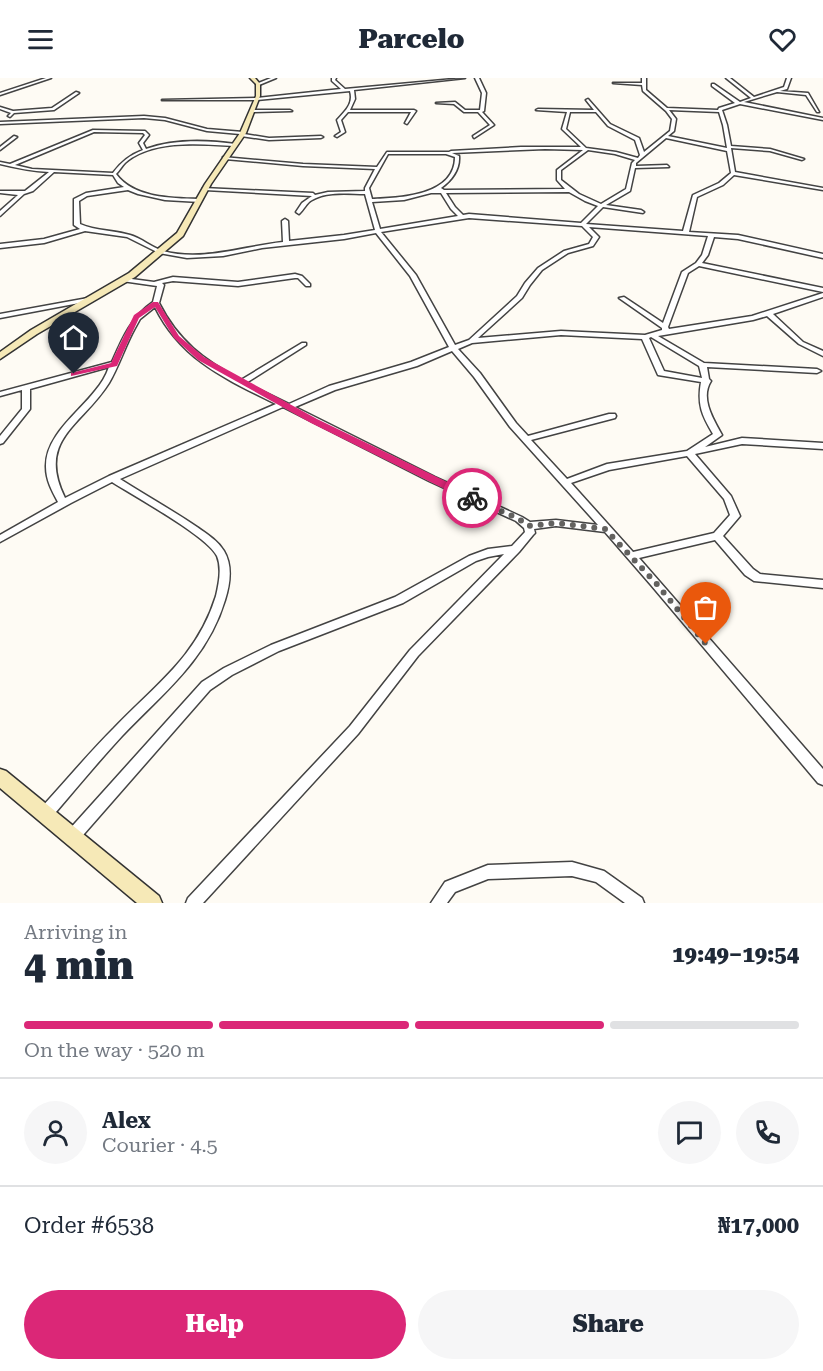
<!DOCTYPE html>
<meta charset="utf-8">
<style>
body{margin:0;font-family:"Roboto Serif",serif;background:#f6f6f7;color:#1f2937;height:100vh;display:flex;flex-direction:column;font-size:22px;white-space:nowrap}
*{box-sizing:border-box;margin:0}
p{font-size:20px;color:#747a83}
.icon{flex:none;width:33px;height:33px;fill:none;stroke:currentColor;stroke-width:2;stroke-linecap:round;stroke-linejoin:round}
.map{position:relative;height:825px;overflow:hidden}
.drawer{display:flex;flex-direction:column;background:#fff;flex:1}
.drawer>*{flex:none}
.pin{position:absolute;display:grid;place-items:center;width:51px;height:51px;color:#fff;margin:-62px -26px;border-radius:50% 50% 50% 0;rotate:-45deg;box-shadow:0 0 6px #0007}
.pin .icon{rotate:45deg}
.courier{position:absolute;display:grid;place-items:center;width:60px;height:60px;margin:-30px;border:4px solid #db2777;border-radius:50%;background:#fff;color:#222;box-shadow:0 2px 8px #0007}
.summary em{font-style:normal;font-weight:800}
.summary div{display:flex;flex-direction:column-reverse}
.summary{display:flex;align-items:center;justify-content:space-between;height:102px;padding:0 24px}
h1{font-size:39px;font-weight:800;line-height:45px}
.bar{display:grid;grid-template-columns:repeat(4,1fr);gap:9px 6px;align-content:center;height:72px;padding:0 24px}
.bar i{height:8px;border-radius:4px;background:#e0e1e3}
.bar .active{background:#db2777}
.bar p{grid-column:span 4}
.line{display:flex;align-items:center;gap:15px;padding:0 24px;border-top:2px solid #e0e1e3}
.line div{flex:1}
.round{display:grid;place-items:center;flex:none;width:63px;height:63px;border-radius:32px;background:#f6f6f7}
.action{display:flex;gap:12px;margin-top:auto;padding:12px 24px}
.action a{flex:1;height:69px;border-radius:36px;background:#db2777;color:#fff;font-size:24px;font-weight:800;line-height:69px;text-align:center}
.action a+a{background:#f6f6f7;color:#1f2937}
header{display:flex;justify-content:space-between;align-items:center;height:78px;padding:0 24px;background:#fff;font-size:27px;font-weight:800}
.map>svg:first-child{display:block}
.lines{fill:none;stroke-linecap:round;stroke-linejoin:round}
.minor-casing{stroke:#434343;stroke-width:3}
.secondary-casing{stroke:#323232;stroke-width:3}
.minor{fill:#fff;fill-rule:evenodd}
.secondary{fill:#f6e9b7;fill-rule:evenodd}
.route{fill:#db2777}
.done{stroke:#636260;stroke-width:6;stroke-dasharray:0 10.8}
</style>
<header><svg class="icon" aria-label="menu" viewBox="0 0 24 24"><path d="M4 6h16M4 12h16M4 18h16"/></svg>Parcelo<svg class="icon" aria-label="heart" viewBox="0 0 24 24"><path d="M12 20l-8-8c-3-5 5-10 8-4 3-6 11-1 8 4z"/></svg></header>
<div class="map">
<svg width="823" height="825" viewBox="0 0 823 825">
<rect width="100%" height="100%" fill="#fefbf4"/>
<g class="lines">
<defs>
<g id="minor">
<path d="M46,0H51L0,17V15Z"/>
<path d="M271,0H276L259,7L256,6Z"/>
<path d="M332,0H336L335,2L345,11L465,0L354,12L355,21L350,32H414L416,33L407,46L405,45L411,34H348L341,42L345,54L337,59L335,58L341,54L337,42C345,33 354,26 350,13L257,22H162L257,20L341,11L332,3Z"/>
<path d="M475,0H479L486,15L484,33L482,34L494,47L474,60L473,58L490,47L478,34H464L454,26L436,25L455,24L465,32H480L482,15Z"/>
<path d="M642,0H646V12L667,30L718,32L719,30L735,25L712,8V6H714L740,24L751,20L726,0H730L754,19L784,9L787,0H791L787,11L780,13L808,15L819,34H817L806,17L777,14L744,24L823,40V42L740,26L722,32L727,47L731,68L770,71L804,81L802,82L770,73L731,70L735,94L823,110V112L734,97L723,107L697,119L689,154L738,157L823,176V180L738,161L714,159L708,177L702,185L823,210V214L699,188L688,195L668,249L669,251L752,238L823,215V219L773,236L803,264L823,273V278L799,266L767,238L753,242L658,258L704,285L817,291L821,293L817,295L707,289L709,301L711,303C700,320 713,341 722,357L705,369L742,360L823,365V371L742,366L695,376L731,418L740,438L723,458L753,491L760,496L823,502V510L754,503L745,497L715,462L639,480L823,691V707L818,705L651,507L605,454L556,448L534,451L535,455L533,457L519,474L418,578L358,656L203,825H186L188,820L350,648L410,572L504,476L488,479L476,483L403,525L279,573L232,597L210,612L77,764L72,766L67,764L65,759L67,754L202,604L224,590L271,567L395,519L469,478L488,471L512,468L525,454L524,450L516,443L429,403L283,329L120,401C145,417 172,432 197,449C207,456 218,463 224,473C233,488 230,506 225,522C207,582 163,615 122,658C97,685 74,713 50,741L45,743L40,741L38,736L40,731C65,704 88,676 114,650C156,606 197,579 216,518C219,505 222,490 217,478C207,458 134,418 112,404L71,425L0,464V457L58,424C52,413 46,402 46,389C45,358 78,335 95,313C101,306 106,298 109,289L30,311V331L3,365L0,366V358L22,331V312L0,318V314L112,284C122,261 131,239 153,224L157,208L122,203V201L124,200L154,204L173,199L238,204L295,196L302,198L310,206V208H306L298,200H295L238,208L173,203L162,205L164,207L159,225C178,263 204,282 241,302L302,265H306V267L246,305L289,326L329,308L411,284L449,269L410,198L376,155L344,161L262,170L223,178L187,180L159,175L127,159L85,153L44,165L0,170V166L44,161L80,151L74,147V121L86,115L124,109L118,105L113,97L54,94L33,113L24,116L0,138V133L18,117L0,115V113H25L49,94C32,93 16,90 0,86V84L10,86L93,52L145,53L149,57L143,65L146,71C173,61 207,62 236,66L234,68C201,66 152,61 125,85C122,88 119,93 116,96C134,120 170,120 198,121L200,122V124L165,122L138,116L128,112L87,118L79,123L80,146C96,153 113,152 130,157C141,160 151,169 163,173C202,184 244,168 283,164L282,143L285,141L288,143L289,163L344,157L375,152L365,116C348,116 327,113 312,122C306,125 304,132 299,136L296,134L302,125L312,118L205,112H203V110L313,115L315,117L328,114L365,113V110L375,91L303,88L225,81L223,79L303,86L377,89L387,74H449L451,73L521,69H581L562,51L567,34L536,32L538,31L594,32L586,22L588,21L610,46L639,60L644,74L670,53L672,41L666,33L643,13L642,7L613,5H642ZM669,32L719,34L723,47L727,70L668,58L674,53L676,41ZM570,34H596L608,48L635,62L640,77L638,80L616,74L586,70L566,51ZM94,54L143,55L145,57L139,65L143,72C130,77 121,84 113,95L32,91L15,87ZM666,60L727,73L731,95L719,105L693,117L683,153L586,146L603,129L643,135L644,134L641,132L606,127L630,113L635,90L669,89L667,87L636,88V85ZM545,71L583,72L557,92V102L565,111L444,112L441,110C452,102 460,91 459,78L452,75ZM588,72L615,76L635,82L632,85L626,111L601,126L579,116L561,102V92ZM388,76H446L455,79C455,118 399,120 372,121L369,110ZM569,114L585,123L598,128L581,145L469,136L463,137L455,129L446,115ZM431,115H441L451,131L458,138L380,151L372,124L404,122ZM469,140L582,148L593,159L589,166L564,173L538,190L525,205L517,218L469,262L455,267L416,197L381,154ZM589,149L708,158L702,177L696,185L682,194L663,245L624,219L619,220L662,250V252L645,257L561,253L478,260L522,220L530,207L542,192L568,175L593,168L599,159ZM155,229C181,282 226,301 276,326L109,398L65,420C36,361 82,348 109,305C119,288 125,268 135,250L140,241ZM561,257L642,261L658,297L701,304C697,327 702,337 713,356L687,373L607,386L567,401L531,362L615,340L616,338L615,336H609L528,358L516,345L480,295L458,271L472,265ZM651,259L699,288L702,300L664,293L649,260ZM452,273L474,299L510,349L598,447L556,442L530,444L522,439L435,399L295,329L335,312L417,288ZM687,378L724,421L730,437L714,455L633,474L571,405L609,392Z"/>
<path d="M76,14L79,15L54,32L14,35L10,39L8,38L11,35L0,31V29L13,33L52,30Z"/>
<path d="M252,32H290L292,33L251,34Z"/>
<path d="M144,38L165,40L207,51L243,54L245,55L244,56L269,60L321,58L323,59L321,60L269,62L241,58L239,57L240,56L207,53L165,42L144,40L0,46V44Z"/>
<path d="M14,58L17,59L0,72V69Z"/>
<path d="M88,220L91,222L90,223L0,240V236Z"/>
<path d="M572,784L604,793L642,820L644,825H625L596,804L572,798L488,801L455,814L447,825H431L445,804L488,787Z"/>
</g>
<g id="secondary">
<path d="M250,0H255L260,6V18L246,55L211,106L183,158L135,199L37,256L0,281V274L31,252L129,195L177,155L205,106L240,55L256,18V6Z"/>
<path d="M0,691L6,693L159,818L162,825H137L0,710Z"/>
</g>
</defs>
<use href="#minor" class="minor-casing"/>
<use href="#secondary" class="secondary-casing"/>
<use href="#minor" class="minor"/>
<use href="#secondary" class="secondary"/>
</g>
<path class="route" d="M153,224H158L179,258L204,279L317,341L476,418V423H469L311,345L198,282L174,260L155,229L139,240L117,288L71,298V295L111,285L134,237Z"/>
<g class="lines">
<path class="done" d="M472,420L519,441L528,448L556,445L605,451L655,504L706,566"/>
</g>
</svg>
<div class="pin" style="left:706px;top:566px;background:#ea580c"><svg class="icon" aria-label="bag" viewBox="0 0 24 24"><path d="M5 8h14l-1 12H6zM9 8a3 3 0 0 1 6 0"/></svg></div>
<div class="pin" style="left:74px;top:296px;background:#1f2937"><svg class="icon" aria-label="home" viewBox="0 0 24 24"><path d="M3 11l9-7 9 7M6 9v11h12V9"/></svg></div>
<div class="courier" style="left:472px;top:420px"><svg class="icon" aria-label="bike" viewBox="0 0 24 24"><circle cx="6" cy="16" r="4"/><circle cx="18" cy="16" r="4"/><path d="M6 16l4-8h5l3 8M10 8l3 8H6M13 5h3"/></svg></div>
</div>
<section class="drawer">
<div class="summary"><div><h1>4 min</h1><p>Arriving in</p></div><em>19:49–19:54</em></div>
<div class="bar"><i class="active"></i><i class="active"></i><i class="active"></i><i></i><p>On the way · 520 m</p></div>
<div class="line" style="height:108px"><a class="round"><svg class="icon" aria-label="person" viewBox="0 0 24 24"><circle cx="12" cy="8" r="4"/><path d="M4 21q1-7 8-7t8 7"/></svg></a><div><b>Alex</b><p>Courier · 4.5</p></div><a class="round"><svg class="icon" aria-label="chat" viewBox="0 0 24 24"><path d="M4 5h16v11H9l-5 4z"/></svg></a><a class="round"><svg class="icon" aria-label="phone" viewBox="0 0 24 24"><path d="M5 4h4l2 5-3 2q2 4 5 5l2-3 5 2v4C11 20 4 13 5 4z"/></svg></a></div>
<div class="line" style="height:78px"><div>Order #6538</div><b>₦17,000</b></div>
<div class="action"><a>Help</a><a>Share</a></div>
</section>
